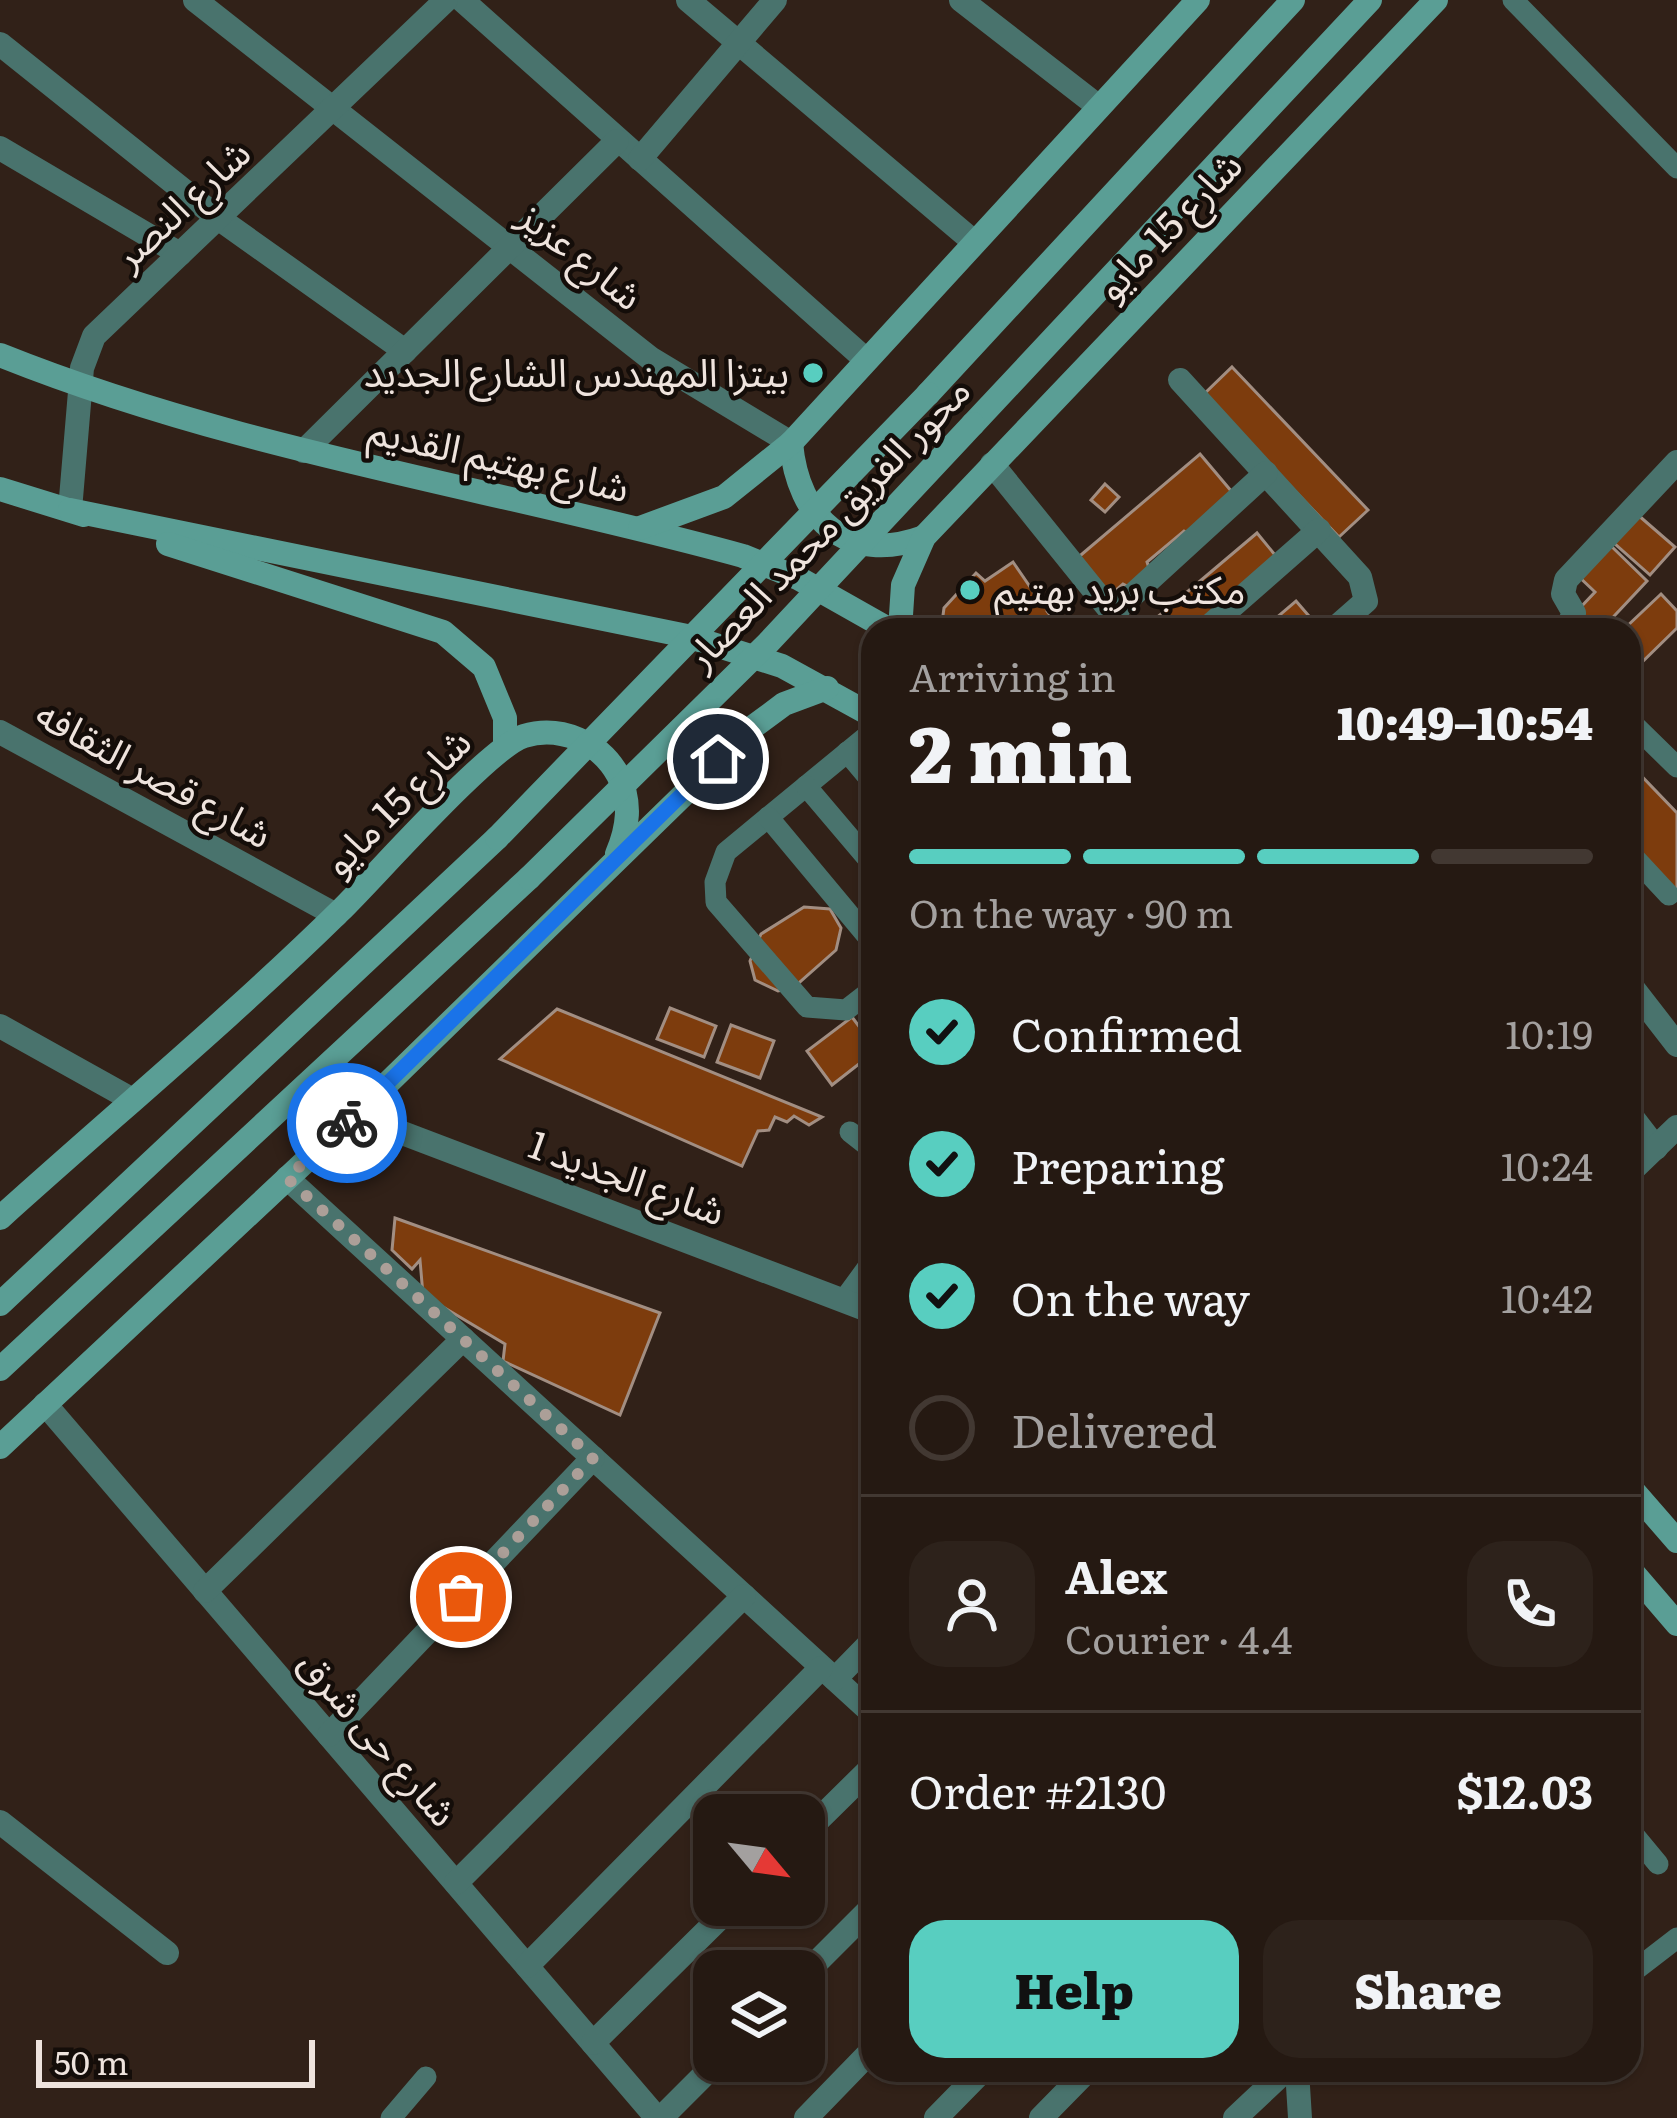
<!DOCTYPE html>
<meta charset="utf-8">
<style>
body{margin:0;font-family:Literata,"Noto Sans Arabic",serif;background:#2d221b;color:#f1f3f6;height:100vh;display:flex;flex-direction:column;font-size:45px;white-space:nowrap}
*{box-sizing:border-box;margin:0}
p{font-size:39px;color:#a3a09f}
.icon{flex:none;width:66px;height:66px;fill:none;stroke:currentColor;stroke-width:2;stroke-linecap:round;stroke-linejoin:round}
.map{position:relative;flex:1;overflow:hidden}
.sheet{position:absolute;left:861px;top:618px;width:780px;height:1464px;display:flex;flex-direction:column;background:#251912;border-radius:36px;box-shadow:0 3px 9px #0004,0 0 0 3px #423832}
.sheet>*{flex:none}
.needle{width:78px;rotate:119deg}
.fabs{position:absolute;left:693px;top:1794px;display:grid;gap:24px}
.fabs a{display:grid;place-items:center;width:132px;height:132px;border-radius:24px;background:#251912;box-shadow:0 3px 9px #0004,0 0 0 3px #423832;font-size:60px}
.scale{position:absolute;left:36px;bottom:30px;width:279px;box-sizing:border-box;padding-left:12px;border:6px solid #eee3dd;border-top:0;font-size:33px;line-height:42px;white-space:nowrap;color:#eee3dd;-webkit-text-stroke:9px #140d09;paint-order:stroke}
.pin{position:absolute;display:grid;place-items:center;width:102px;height:102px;color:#fff;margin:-51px;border:6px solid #fff;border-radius:50%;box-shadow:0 3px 12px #0007}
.courier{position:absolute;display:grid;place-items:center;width:120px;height:120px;margin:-60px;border:9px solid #1a73e8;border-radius:50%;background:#fff;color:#222;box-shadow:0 3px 15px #0007}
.head em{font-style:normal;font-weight:800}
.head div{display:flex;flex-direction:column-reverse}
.head{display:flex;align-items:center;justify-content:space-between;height:204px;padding:0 48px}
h1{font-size:78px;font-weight:800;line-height:90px}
.bar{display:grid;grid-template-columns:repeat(4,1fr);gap:18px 12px;align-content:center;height:144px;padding:0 48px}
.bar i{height:15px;border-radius:9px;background:#423832}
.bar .selected{background:#58cec0}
.bar p{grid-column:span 4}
.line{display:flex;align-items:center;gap:30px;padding:0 48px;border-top:3px solid #423832}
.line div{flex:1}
.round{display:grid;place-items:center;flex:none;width:126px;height:126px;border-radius:36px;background:#2d221b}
ol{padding:0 48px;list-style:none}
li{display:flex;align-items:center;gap:36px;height:132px}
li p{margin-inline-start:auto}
li .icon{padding:12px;border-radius:50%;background:#58cec0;color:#111;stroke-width:4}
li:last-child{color:#a3a09f}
li i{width:66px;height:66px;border:6px solid #423832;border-radius:50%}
.action{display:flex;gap:24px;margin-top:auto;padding:24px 48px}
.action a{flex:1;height:138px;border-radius:36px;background:#58cec0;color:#111;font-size:48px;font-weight:800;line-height:138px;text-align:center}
.action a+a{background:#2d221b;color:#f1f3f6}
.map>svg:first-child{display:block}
.building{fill:#7d3c0d;stroke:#a28e82;stroke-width:3}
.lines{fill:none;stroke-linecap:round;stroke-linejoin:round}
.lane{stroke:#49736d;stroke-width:21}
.street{stroke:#49736d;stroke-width:24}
.secondary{stroke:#5a9e95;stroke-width:24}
.secondary-bridge{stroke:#5a9e95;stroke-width:24}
.done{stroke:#ac9f98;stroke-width:12;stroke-dasharray:0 21.6}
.route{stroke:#1a73e8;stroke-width:15}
.poi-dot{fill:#58cec0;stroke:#140d09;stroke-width:4.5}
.labels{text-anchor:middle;stroke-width:9;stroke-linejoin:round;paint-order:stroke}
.street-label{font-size:39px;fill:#eee3dd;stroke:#140d09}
.poi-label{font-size:39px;fill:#eee3dd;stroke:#140d09;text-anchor:end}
</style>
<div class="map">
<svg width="1677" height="2118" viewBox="0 0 1677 2118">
<rect width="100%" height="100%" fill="#312118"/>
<g class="building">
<path d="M1232,367L1368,510L1339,537L1203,395Z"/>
<path d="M1200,454L1232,492L1189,534L1184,531L1147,562L1149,568L1129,587L1123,584L1107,598L1075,560Z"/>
<path d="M1105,484L1119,497L1105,512L1091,500Z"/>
<path d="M1638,515L1675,547L1650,575L1614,543Z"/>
<path d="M1257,533L1280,561L1197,630H1142Z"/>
<path d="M1607,542L1647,581L1601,630H1574L1579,609L1595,592L1576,574Z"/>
<path d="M1013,562L1037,597L1049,599L1047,611L1056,623L1062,620L1072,630H941L944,608L976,573L985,581Z"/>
<path d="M1661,594L1677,611V628L1635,669L1629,662V630H1623Z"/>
<path d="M1296,601L1321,630H1262Z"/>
<path d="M1629,763L1677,813V893L1629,843Z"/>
<path d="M804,907L830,909L841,928L836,950L793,988L778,991L755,980L750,961L761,934Z"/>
<path d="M670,1008L716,1026L704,1057L657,1039Z"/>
<path d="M557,1009L822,1117L809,1125L794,1116L787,1122L775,1117L769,1130L758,1131L742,1166L500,1059Z"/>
<path d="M852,1017L873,1045V1053L832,1085L807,1051Z"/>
<path d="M731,1025L774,1041L760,1078L717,1062Z"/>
<path d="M395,1218L660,1313L620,1415L503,1361L505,1344L423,1295L420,1260L412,1269L392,1250Z"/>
</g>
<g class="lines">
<g class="lane">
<path d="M1513,0L1677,168"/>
<path d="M1629,720L1677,767"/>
<path d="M873,731L726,852L715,882L716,902L807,1007L846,1010L873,989"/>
<path d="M847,752L873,783"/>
<path d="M806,786L873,865"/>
<path d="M768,817L873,943"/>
<path d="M1629,852L1669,895"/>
<path d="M850,1132L873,1150"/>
<path d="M846,1297L873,1260"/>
<path d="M1629,1829L1658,1864"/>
<path d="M1629,1975L1677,1938"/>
<path d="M391,2118L426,2077"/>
</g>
<g class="street">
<path d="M195,0L650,358L791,443"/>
<path d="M462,0L865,359"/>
<path d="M688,0L974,242"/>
<path d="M961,0L1099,107"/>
<path d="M0,44L218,218L405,351"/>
<path d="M0,148L180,254"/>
<path d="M640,159L775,0"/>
<path d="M1180,380L1360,577L1366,601L1333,630"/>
<path d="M304,451L617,141"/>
<path d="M992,464L1126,630"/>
<path d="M70,510L82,368L94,336L446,0"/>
<path d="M1113,613L1266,473"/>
<path d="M1205,630L1319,530"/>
<path d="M1566,630L1574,613L1563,594L1566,580L1677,462"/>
<path d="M0,732L336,915"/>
<path d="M1629,983L1677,1045"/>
<path d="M0,1026L131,1099"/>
<path d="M1629,1113L1656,1148"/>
<path d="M355,1115L873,1312"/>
<path d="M1629,1173L1677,1127"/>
<path d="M287,1178L873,1714"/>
<path d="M45,1404L657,2118"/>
<path d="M205,1591L463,1339"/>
<path d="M835,1679L873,1640"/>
<path d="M329,1735L593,1458"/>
<path d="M0,1822L167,1953"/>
<path d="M804,1834L873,1766"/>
<path d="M456,1883L744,1596"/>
<path d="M527,1966L821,1668"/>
<path d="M804,1975L873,1906"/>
<path d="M593,2043L733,1905"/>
<path d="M1297,2070L1300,2118"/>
<path d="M661,2118L718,2061"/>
<path d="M806,2118L873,2049"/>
<path d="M936,2118L983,2070"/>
<path d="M1041,2118L1088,2070"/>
<path d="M1235,2118L1286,2070"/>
</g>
<g class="secondary">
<path d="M0,355C239,451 496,488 743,556L798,578L890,630"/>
<path d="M928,394L1293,0"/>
<path d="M973,424L1370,0"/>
<path d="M791,443C798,519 847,565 924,537"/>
<path d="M0,489L84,515"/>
<path d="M70,510L687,636L782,666L873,716"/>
<path d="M640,528L724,497L791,443L1198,0"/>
<path d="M168,544L443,632L484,667L505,718V745"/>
<path d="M900,630L903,585L924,537L1436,0"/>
<path d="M0,1218C113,1116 231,1018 340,911C374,878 489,747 524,736C560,725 600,742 618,775C632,802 628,828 617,854"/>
<path d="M0,1304L497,838"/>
<path d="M0,1369L529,878"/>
<path d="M0,1447L355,1115L753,727L784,704L827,688"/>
<path d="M1629,1486L1677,1541"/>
<path d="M1629,1568L1677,1624"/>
</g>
<g class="secondary-bridge">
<path d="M497,838L928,394"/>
<path d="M529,878L768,643L973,424"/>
</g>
</g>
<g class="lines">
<path class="done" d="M347,1123L287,1178L593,1458L461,1597"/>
<path class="route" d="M347,1123L718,759"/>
</g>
<g class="poi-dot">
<circle cx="813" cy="373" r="12"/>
<circle cx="970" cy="590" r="12"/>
</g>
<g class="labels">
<g class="street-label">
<text transform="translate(182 204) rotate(-43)" y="14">شارع النصر</text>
<text transform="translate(1169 226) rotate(-46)" y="14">شارع 15 مايو</text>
<text transform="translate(581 256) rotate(39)" y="14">شارع عزيز</text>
<text transform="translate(499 459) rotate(13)" y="14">شارع بهتيم القديم</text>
<text transform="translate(828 523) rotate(-46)" y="14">محور الفريق محمد العصار</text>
<text transform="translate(154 774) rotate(29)" y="14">شارع قصر الثقافه</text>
<text transform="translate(397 802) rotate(-45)" y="14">شارع 15 مايو</text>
<text transform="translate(627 1178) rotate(20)" y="14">شارع الجديد 1</text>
<text transform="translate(378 1738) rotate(49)" y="14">شارع حى شرق</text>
</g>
<g class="poi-label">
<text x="789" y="387">بيتزا المهندس الشارع الجديد</text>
<text x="994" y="604" text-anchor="start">مكتب بريد بهتيم</text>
</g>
</g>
</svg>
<div class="fabs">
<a><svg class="needle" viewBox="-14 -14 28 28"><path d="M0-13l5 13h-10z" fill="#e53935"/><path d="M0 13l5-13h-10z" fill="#a3a09f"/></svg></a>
<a><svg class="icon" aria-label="layers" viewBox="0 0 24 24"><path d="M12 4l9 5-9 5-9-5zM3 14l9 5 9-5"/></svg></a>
</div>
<div class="scale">50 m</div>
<div class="pin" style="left:461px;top:1597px;background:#ea580c"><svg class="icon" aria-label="bag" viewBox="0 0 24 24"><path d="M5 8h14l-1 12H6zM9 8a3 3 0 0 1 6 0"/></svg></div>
<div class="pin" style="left:718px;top:759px;background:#1f2937"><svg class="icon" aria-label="home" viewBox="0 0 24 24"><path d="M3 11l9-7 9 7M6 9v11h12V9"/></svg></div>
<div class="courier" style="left:347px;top:1123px"><svg class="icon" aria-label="bike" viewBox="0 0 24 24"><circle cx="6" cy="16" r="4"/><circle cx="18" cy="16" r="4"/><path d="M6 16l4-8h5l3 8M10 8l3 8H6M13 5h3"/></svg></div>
<section class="sheet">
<div class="head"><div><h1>2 min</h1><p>Arriving in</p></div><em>10:49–10:54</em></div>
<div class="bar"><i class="selected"></i><i class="selected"></i><i class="selected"></i><i></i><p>On the way · 90 m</p></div>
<ol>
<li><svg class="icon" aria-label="check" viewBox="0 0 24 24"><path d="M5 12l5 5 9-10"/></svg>Confirmed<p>10:19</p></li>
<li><svg class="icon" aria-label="check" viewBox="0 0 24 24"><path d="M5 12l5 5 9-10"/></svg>Preparing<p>10:24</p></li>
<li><svg class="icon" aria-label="check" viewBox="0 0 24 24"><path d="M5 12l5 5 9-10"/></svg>On the way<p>10:42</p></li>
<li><i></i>Delivered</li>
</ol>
<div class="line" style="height:216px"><a class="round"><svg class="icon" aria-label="person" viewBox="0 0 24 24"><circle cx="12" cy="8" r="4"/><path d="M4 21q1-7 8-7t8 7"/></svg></a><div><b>Alex</b><p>Courier · 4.4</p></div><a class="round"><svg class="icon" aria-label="phone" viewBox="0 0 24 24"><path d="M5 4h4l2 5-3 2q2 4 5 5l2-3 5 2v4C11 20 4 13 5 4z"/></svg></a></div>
<div class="line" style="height:156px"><div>Order #2130</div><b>$12.03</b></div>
<div class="action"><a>Help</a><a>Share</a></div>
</section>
</div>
